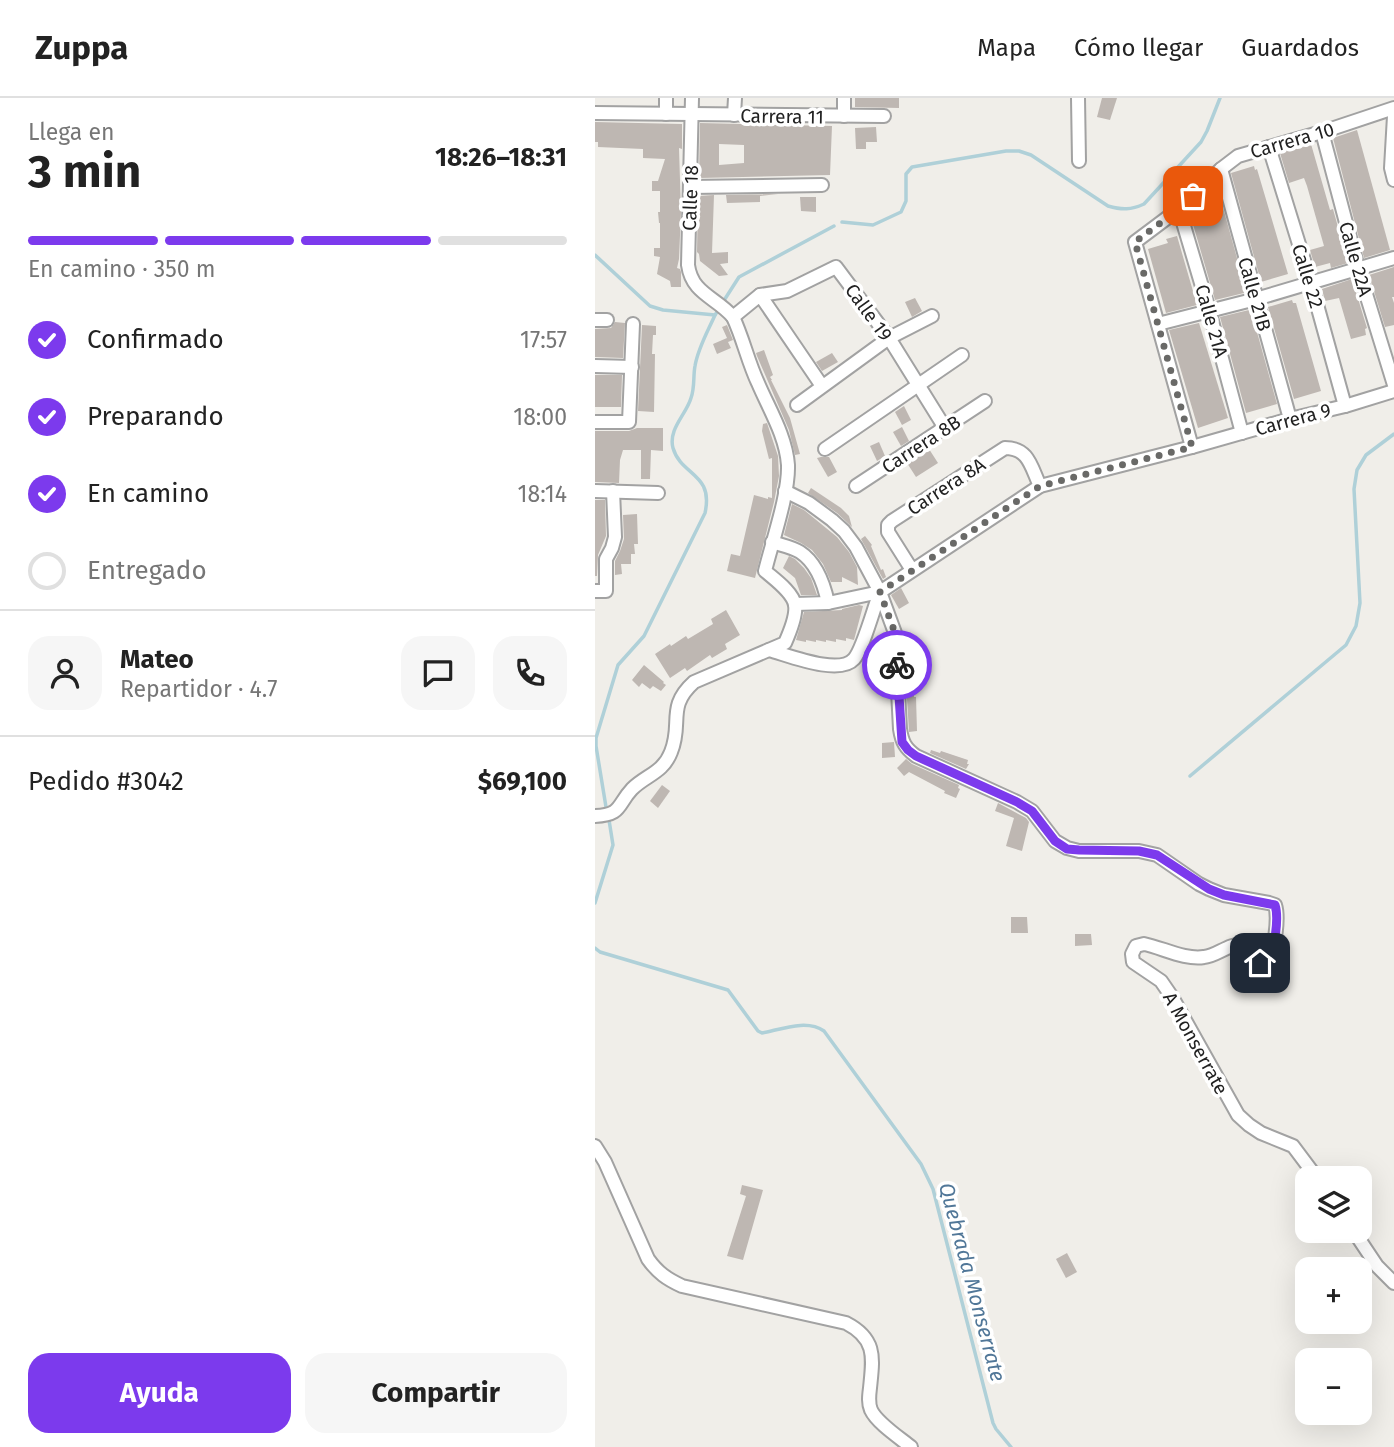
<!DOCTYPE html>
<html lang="es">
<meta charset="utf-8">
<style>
body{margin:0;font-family:"Fira Sans",sans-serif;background:#f6f6f6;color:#222;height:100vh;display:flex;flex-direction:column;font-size:26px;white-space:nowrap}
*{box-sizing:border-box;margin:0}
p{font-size:23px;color:#767676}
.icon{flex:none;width:38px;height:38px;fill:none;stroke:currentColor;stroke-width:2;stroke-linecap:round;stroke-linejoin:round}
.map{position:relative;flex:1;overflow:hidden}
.drawer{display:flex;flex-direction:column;background:#fff;width:595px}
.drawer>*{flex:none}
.buttons{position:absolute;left:700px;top:1068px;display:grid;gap:14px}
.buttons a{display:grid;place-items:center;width:77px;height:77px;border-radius:14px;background:#fff;box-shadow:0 7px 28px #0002;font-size:35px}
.pin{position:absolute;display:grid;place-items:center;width:60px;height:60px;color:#fff;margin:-30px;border-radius:14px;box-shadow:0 4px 10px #0006}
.courier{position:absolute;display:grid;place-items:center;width:70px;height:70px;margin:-35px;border:5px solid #7c3aed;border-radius:50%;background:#fff;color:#222;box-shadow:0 2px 9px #0007}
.summary em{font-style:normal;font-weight:700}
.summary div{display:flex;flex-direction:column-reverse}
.summary{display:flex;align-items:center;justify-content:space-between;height:119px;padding:0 28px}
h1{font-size:46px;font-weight:700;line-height:52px}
.bar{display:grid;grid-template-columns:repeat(4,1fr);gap:10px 7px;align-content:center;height:84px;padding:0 28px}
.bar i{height:9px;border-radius:5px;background:#e0e0e0}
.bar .active{background:#7c3aed}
.bar p{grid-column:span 4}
.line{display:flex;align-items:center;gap:18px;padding:0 28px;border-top:2px solid #e0e0e0}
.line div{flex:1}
.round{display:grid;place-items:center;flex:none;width:74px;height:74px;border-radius:21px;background:#f6f6f6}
ol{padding:0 28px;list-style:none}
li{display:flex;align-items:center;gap:21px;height:77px}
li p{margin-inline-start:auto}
li .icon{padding:7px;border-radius:50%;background:#7c3aed;color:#fff;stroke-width:4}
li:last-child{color:#767676}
li i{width:38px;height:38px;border:4px solid #e0e0e0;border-radius:50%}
.button{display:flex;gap:14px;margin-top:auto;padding:14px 28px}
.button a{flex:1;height:80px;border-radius:21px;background:#7c3aed;color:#fff;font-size:28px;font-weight:700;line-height:80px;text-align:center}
.button a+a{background:#f6f6f6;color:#222}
header{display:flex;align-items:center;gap:42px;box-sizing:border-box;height:98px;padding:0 35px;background:#fff;border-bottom:2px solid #e0e0e0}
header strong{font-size:33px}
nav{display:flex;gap:38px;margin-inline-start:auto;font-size:24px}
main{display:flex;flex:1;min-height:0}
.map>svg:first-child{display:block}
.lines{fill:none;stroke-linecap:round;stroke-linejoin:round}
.stream{stroke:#afd0d8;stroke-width:3.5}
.building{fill:#beb7b2;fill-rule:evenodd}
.street-casing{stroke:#a2a2a2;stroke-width:16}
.street{stroke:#fff;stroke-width:12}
.done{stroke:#696967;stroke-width:7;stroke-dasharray:0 12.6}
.route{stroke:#7c3aed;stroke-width:9}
.labels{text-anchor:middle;stroke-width:7;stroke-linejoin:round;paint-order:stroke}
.street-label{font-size:19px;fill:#212121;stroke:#fff}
.water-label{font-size:21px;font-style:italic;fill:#517798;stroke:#fff}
</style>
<header>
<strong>Zuppa</strong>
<nav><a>Mapa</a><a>Cómo llegar</a><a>Guardados</a></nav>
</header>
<main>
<section class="drawer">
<div class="summary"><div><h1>3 min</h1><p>Llega en</p></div><em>18:26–18:31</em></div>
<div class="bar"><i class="active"></i><i class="active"></i><i class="active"></i><i></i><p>En camino · 350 m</p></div>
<ol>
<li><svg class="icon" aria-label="check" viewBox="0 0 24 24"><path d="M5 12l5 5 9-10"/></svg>Confirmado<p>17:57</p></li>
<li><svg class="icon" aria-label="check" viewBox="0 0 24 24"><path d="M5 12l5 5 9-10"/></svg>Preparando<p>18:00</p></li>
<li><svg class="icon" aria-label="check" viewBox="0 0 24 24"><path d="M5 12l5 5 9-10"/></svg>En camino<p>18:14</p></li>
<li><i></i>Entregado</li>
</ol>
<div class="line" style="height:126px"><a class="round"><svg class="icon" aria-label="person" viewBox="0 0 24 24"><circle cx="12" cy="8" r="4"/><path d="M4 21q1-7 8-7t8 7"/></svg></a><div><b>Mateo</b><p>Repartidor · 4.7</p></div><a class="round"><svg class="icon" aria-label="chat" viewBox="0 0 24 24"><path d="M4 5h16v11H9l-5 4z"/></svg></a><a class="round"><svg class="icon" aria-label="phone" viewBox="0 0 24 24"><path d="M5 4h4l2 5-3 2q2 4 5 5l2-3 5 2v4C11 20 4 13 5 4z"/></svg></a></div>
<div class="line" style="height:91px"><div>Pedido #3042</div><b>$69,100</b></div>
<div class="button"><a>Ayuda</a><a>Compartir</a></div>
</section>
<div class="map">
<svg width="799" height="1349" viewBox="0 0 799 1349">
<rect width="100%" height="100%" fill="#f0eee9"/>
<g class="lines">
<g class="stream">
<path d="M247,124L278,127L306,114L311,103V76L317,69L411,53H424L436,57L513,108C527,112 536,112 549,106L606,44L612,33L625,0"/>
<path d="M0,157L55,208L68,212L120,217L124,211"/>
<path d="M128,204L144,179L239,128"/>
<path d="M595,678L751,547L761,528L765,505L759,391L762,372L771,357L799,336"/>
<path d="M11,709L1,648V640L23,567L49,538L110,415C119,375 86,378 78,350C73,331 91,317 96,300C100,289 98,278 100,268C103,250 113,233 120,217"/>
<path d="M0,805L18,747L14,722"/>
<path d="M0,850L5,854L133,892L163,933L167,935C187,931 212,921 229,933L326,1066L338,1091L398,1325L401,1331L416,1349"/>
</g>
</g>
<g class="building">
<path d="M260,0H304V10L260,9Z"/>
<path d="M507,0H522L515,22L502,19Z"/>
<path d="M0,24L87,26V51L84,50L86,114L84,161L82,170L85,171L86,174V189H76L75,183L62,176L65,159L59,158V150H65V125H64L63,114H65V93H57V83H63L70,61L48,60V51L3,49V44H0Z"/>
<path d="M105,25L237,28L235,77L104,80ZM124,46L149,47V65L124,67Z"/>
<path d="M281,29L282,44H271V51H261L260,30Z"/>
<path d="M762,32L795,152L769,160L738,40Z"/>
<path d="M716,46L735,112L738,111L753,165L736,170L735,165L720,169L715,152L729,148L712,88L709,80L694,85L685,55Z"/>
<path d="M659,68L660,72L662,71L693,176L666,184L636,75Z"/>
<path d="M624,95L650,189L648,190L649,195L620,202L595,116H597L596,112L609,108L607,101L609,99Z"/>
<path d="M183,96L165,98V104L132,105L131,97Z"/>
<path d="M119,97L117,155L133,154V165L125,166L133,177L124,178L105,163L104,156L102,154L103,98Z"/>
<path d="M205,99H221V114L206,113Z"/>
<path d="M582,138L602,207L571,215L553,151L573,145L571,141Z"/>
<path d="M799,169V199H797L799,205V227L790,229L774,177Z"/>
<path d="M757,181L772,230L770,231L771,237L756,241L744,200L730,203L727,191Z"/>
<path d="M320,200L327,213L317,219L310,204Z"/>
<path d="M697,202L698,205H701L726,293L699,301L673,209Z"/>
<path d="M654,212L657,216L682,306L651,315L625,219Z"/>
<path d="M20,224L30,225L28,260L0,259V231L16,230Z"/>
<path d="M604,225L633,320L603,330L574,232Z"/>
<path d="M47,227L61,228V237H58L57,256H60L59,314L43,313Z"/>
<path d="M132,227L138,242L133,244L136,250L122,256L118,246L132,240L127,229Z"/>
<path d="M169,252L178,277L175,279L177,282H176L195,320L205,356L200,357L194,332L162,258L161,255Z"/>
<path d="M237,255L243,264L227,273L221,264Z"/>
<path d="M0,277H27L26,309H0Z"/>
<path d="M309,308L316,322L307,327L300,314Z"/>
<path d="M172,325L183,358L184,378L179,404L160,480L132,473L136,456L145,458L159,397L173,401V399L177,400V360L174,361L167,333L168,326Z"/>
<path d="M307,329L314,343L306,348L298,334Z"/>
<path d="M42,330H68V353L56,352L55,381H46V352H28L25,362L24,385L0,384V333H34Z"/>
<path d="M284,344L290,358L282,363L275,348Z"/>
<path d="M334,351L343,365L321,379L312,365Z"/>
<path d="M226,359H234L242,374L233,379L222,360Z"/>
<path d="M216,390L246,410L254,418L257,429L242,415L213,395Z"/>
<path d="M0,402H10L11,438L3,457L2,478H0Z"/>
<path d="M197,406L209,412L242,439L254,454L262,469L263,487L247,479V484H236L228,466L217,452L206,445L189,437Z"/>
<path d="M42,416L43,446H39L40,456H36V466H26L27,476L20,477V463L25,453L29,441L28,417Z"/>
<path d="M270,438L277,447L276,448L286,472L288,471L291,479L288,481L266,441Z"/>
<path d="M194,458L200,461L209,470L216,480L222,497H206L200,480L188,470Z"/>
<path d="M306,490L314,505L304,511L296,497Z"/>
<path d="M264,507L268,508L259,542L251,540V543L241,541V544L231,542V544L221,542V544L211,542V544L201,542L209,514L247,512V511Z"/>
<path d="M131,512L145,537L130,546L132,551L117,560L115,557L92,573L90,570L75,580L60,556L75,546L76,548L91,538L93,541L118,526L116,521Z"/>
<path d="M49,567L69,584L68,585L71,587L66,593L58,588L55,591L47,585L44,589L37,582Z"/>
<path d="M311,585H318L319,599H321L322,633L314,634Z"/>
<path d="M299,644L300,659L287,660V645Z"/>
<path d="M336,652L345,655L346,653L373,662L372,666H374L371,671L335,655Z"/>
<path d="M311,661L317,666L364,687L363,690L365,691L361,700L349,695L350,693L314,674L309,678L302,670Z"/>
<path d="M67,687L75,693L63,710L55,703Z"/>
<path d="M403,705L431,720L434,724L427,753L411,748L419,720L400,713Z"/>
<path d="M416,819H432L433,835H416Z"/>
<path d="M480,836H496L497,847L480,848Z"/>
<path d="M147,1087L168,1092L148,1162L132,1158L151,1098L145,1096Z"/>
<path d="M472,1155L482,1174L471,1180L461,1161Z"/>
</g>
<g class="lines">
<defs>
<g id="street">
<path d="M483,0L484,63"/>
<path d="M0,15L289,18"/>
<path d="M71,16V0"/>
<path d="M139,17L140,0"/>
<path d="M249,18V0"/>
<path d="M799,18L796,70L799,82"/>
<path d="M727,34L763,170L799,287"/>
<path d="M674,49L716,185L750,308"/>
<path d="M626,71L695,321"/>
<path d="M95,89L227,87"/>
<path d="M584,111L614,212L647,335"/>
<path d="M165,197L192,193L241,169L294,240L350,330"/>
<path d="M138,219L165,197L227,288"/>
<path d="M0,222H12"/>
<path d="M563,226L661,201L799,160"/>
<path d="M0,268L37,269"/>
<path d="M202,307L294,240L337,218"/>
<path d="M0,324H34L38,226"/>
<path d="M597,349L540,144L584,111L626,71L643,58L727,34L799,10"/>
<path d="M230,351L367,257"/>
<path d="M261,388L390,303"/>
<path d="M0,393L63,395"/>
<path d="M190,393L214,405L237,422L249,433L261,449L285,494L300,535L305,631C307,644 310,650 321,658L422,704L437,713L460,743L472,750L484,753H544L562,757L604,786L614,791L629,797L674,805L680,807C684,819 680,854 672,864L665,865L660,864C657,857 655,849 647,847C634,845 622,858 609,859C590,862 568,850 549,846L541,848L537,856L538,864L566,883L577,899L643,1017L654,1027L666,1035L698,1048L722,1080"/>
<path d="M177,444C186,447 197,449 205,454C222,465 229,486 233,505"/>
<path d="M317,472L293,434V427L297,423L410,350C434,350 436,369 445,388"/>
<path d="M0,493H11V461L17,450L20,439L18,393"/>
<path d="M200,506L233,505L285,494L445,388L597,349L695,321L750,308L799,293"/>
<path d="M174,552C193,557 244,578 259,561C268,551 279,509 285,494"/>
<path d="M0,718C27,717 22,707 37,691C51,677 68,675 76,654C88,625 71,609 99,584L190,545C194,536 202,518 200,507C198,494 179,481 170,473C177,444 194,396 193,367C191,338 174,311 163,285C153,264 148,240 138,219C121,199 97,196 93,167L97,0"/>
<path d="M0,1048L10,1064L53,1161C63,1175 72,1181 87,1188L251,1225C282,1241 278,1260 275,1290C274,1298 273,1305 276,1312C282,1325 305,1340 316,1349"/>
<path d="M758,1132L782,1168L799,1185"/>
</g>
</defs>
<use href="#street" class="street-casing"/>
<use href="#street" class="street"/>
</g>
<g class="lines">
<path class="done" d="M302,567L300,535L285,494L445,388L597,349L540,144L584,111L598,98"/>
<path class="route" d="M302,567L307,644L313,652L321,658L422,704L437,713L460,743L472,751L484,752L544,753L562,757L614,791L629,797L680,807C684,819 680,854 672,864L665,865"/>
</g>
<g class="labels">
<g class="street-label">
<text transform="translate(187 18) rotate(1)" y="7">Carrera 11</text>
<text transform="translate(697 42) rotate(-16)" y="7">Carrera 10</text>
<text transform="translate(95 100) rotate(-88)" y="7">Calle 18</text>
<text transform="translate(761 161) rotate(74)" y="7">Calle 22A</text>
<text transform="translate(713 178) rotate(73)" y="7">Calle 22</text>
<text transform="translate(660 196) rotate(74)" y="7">Calle 21B</text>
<text transform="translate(274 214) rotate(54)" y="7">Calle 19</text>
<text transform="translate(617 223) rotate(74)" y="7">Calle 21A</text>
<text transform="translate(698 321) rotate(-15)" y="7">Carrera 9</text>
<text transform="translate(326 346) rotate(-33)" y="7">Carrera 8B</text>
<text transform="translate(351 388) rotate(-33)" y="7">Carrera 8A</text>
<text transform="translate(601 945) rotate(61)" y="7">A Monserrate</text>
</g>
<g class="water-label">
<text transform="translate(377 1184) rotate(75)" y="7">Quebrada Monserrate</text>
</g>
</g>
</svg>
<div class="buttons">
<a><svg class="icon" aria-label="layers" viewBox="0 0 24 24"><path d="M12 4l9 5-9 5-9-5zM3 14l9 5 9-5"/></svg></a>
<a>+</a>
<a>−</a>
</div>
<div class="pin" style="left:598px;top:98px;background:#ea580c"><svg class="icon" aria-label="bag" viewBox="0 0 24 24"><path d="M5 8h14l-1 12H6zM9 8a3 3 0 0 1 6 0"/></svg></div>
<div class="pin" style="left:665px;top:865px;background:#1f2937"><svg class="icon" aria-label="home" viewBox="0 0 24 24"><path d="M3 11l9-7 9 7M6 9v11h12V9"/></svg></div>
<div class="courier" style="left:302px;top:567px"><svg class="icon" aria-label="bike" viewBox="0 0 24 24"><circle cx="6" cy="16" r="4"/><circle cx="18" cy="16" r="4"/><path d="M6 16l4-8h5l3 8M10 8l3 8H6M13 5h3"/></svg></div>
</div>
</main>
